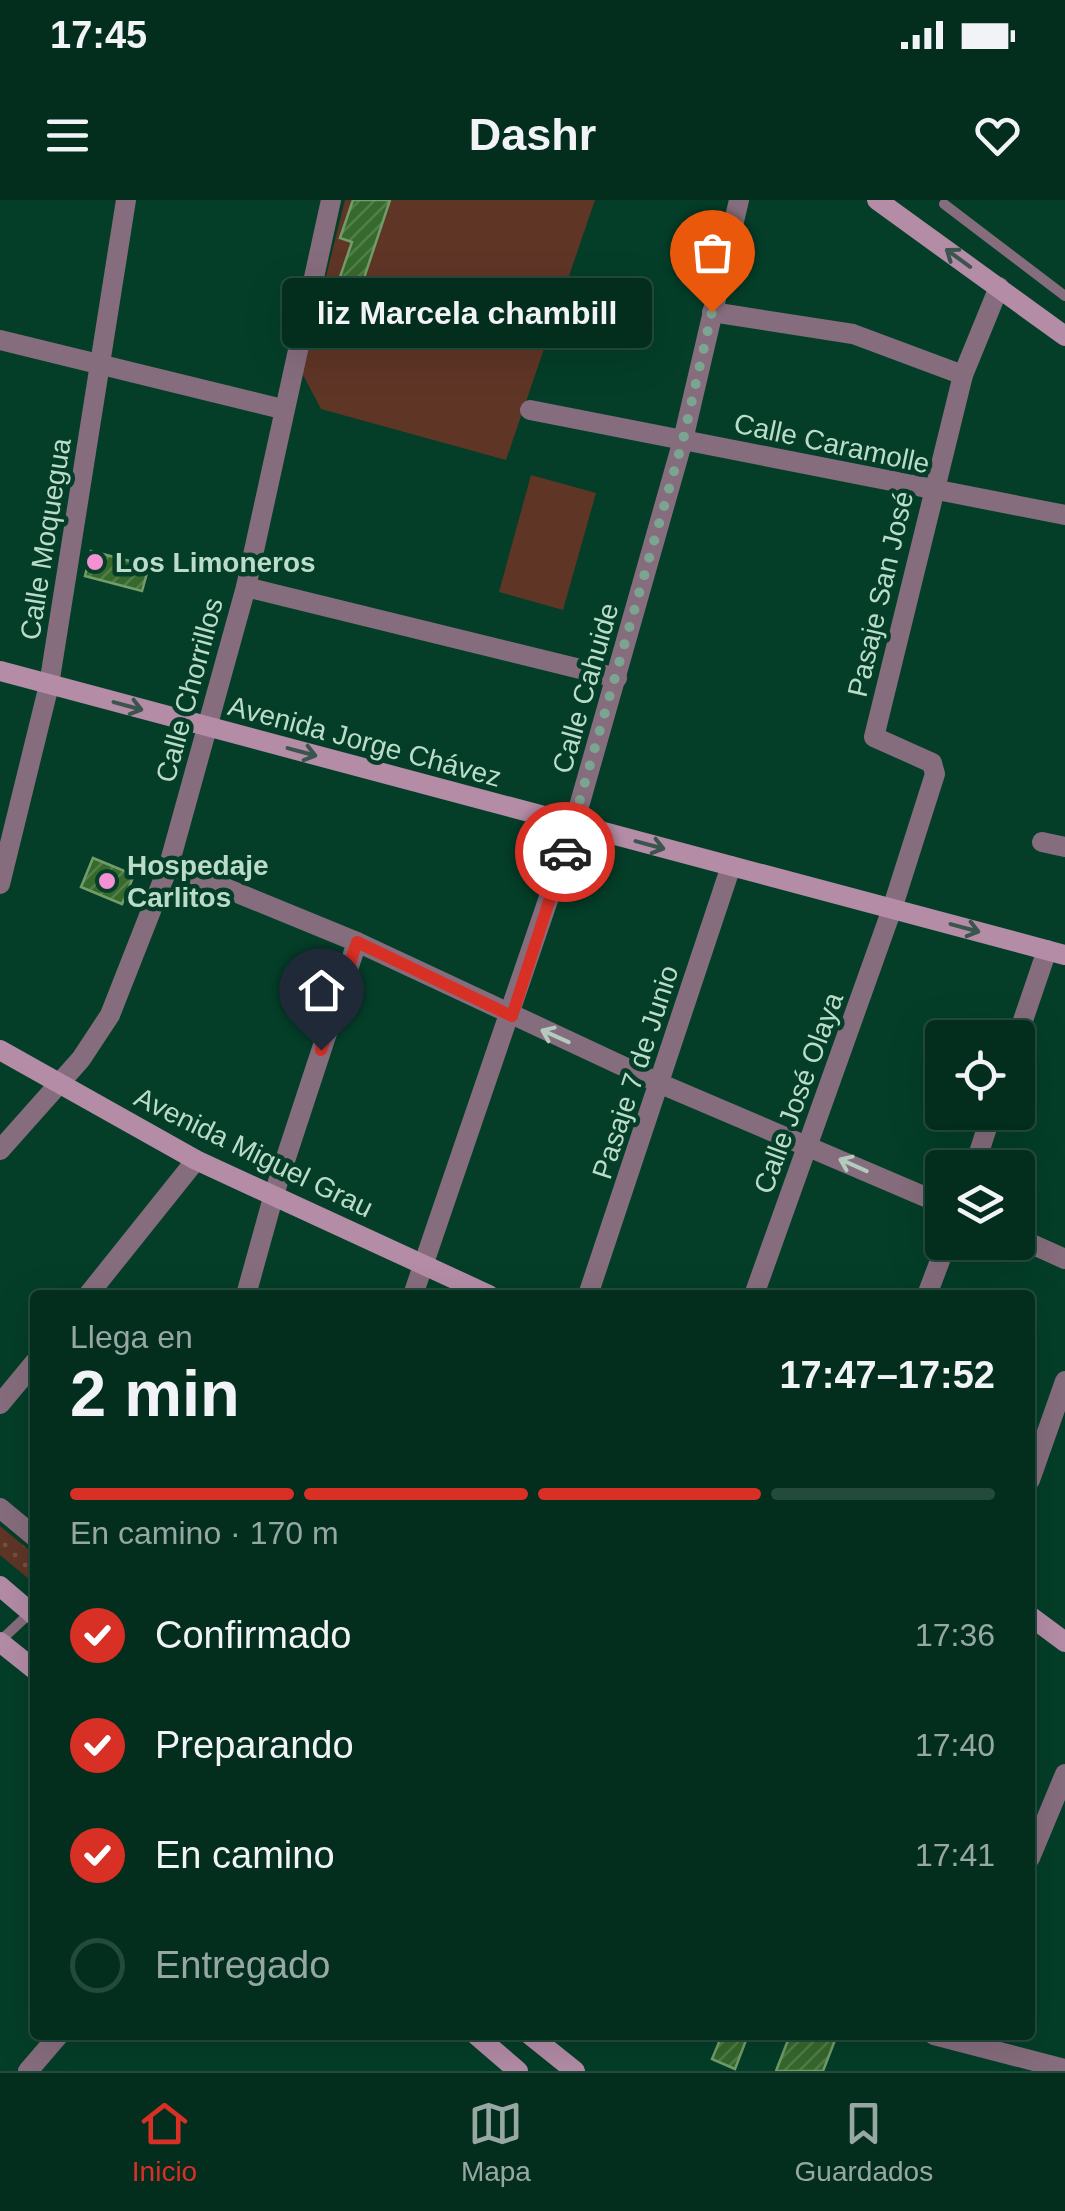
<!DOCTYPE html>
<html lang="es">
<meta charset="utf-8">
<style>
body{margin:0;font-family:Arial,sans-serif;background:#113a2b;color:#f1f3f6;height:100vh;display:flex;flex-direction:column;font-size:38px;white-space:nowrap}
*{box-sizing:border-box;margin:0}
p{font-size:32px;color:#97a8a4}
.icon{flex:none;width:55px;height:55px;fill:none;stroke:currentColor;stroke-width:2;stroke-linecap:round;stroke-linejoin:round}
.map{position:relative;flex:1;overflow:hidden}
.side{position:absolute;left:30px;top:1090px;width:1005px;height:750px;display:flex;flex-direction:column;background:#032e1e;border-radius:10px;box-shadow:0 10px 40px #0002,0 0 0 2px #244a3c}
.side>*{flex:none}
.fabs{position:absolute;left:925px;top:820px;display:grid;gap:20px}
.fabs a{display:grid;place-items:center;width:110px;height:110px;border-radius:10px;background:#032e1e;box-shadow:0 10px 40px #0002,0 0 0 2px #244a3c;font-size:50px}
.pin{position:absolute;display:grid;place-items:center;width:85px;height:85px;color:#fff;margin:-102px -42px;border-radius:50% 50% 50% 0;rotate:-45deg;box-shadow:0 0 10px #0007}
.pin .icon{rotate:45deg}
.courier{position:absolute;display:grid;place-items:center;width:100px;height:100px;margin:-50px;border:8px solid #d93025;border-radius:50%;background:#fff;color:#222;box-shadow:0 2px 12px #0007}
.bubble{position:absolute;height:70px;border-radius:10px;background:#032e1e;box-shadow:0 10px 40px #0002,0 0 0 2px #244a3c;font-size:32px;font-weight:700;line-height:70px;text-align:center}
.overview em{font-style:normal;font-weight:700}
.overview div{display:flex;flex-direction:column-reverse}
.overview{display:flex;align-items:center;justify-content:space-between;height:170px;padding:0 40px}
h1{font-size:65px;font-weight:700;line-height:75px}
.bar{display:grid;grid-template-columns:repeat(4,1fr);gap:15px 10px;align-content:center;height:120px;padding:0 40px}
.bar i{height:12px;border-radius:8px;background:#244a3c}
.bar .on{background:#d93025}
.bar p{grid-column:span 4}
ol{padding:0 40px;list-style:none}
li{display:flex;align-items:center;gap:30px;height:110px}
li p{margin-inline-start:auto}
li .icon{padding:10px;border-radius:50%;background:#d93025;color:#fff;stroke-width:4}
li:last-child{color:#97a8a4}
li i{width:55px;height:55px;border:5px solid #244a3c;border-radius:50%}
.status{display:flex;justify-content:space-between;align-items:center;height:70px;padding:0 50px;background:#032e1e;direction:ltr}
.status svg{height:28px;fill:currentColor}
header{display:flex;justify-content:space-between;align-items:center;height:130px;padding:0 40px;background:#032e1e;font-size:45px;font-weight:700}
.tab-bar{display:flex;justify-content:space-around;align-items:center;height:140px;border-top:2px solid #244a3c;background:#032e1e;font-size:28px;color:#97a8a4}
.tab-bar a{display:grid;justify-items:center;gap:5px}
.tab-bar .on{color:#d93025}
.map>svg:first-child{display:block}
.grass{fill:url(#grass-dots)}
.pitch{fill:#5f3526}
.building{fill:url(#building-hatch);stroke:#729d6a;stroke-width:2.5}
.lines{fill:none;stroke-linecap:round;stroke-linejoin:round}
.lane{stroke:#866d7d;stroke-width:10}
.street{stroke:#866d7d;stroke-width:20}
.secondary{stroke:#b48ca6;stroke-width:20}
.oneway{stroke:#39554e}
.oneway2{stroke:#b3cbbe}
.done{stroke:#7ba591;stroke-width:10;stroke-dasharray:0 18}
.route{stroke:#d93025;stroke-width:12}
.poi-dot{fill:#f491d3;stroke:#043e28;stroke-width:4}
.labels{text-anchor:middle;stroke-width:9;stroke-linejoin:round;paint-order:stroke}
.street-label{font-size:28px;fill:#bbdcc9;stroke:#043e28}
.poi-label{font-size:28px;font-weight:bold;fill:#bbdcc9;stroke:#043e28;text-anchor:start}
</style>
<div class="status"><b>17:45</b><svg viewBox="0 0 49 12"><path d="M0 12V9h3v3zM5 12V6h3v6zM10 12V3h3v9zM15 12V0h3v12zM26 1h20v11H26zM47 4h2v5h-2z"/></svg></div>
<header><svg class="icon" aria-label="menu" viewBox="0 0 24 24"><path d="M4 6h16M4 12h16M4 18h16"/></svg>Dashr<svg class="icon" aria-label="heart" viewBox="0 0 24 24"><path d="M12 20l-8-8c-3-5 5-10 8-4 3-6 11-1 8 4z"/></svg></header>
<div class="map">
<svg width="1065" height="1871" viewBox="0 0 1065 1871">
<defs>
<pattern id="grass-dots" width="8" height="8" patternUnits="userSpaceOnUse" patternTransform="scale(2.5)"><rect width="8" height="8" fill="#5f3526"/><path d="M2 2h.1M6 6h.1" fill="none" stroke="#745244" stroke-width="1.8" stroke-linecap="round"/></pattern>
<pattern id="building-hatch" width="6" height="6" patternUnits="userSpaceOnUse" patternTransform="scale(2.5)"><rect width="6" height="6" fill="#36692c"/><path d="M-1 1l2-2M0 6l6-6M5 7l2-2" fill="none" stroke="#517e49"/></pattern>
</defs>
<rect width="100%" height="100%" fill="#043e28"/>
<path class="grass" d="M0,1326L35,1355V1384L0,1355Z"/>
<g class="pitch">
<path d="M345,0H595L506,260L321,209L302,173Z"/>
<path d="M531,275L596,293L563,410L499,392Z"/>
</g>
<g class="building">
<path d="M353,0H390L349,123L327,115L352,42L340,38Z"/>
<path d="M91,351L149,366L142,391L85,376Z"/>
<path d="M93,658L134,675L122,704L81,687Z"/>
<path d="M722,1835H748L735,1869L712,1859Z"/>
<path d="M790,1835H837L823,1871H776Z"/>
</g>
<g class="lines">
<g class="lane">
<path d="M944,4L1065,96"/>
<path d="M0,1441L31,1412"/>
</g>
<g class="street">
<path d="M712,112L853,134L963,175"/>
<path d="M0,140L282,209"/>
<path d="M530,210L1065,315"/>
<path d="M246,387L617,478"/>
<path d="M1042,642L1065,647"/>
<path d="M169,665L357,742L661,884L942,1004"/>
<path d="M0,684L49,485L126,0"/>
<path d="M1017,838L1047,750"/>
<path d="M0,950L81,859L110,815L169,665L246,387L331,0"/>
<path d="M974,968L992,912"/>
<path d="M1018,1038L1065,1059"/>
<path d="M88,1095L196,960"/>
<path d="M246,1095L274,994L357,742"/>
<path d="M413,1095L574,624L683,240L739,0"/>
<path d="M588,1095L731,666"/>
<path d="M754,1095L892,709L935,574L932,563L874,537L963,175L999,87"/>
<path d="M927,1095L947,1042"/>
<path d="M0,1204L35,1162"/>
<path d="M1030,1280L1065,1181"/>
<path d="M0,1308L35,1337"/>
<path d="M1030,1658L1065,1574"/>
<path d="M934,1835L1065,1869"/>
<path d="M28,1871L59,1835"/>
</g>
<g class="secondary">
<path d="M877,0L1065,136"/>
<path d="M0,471L1065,755"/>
<path d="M0,850L196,960L489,1095"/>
<path d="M0,1386L35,1416"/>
<path d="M1030,1416L1065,1442"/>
<path d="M0,1442L35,1470"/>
<path d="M476,1835L518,1871"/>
<path d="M530,1835L575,1871"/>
</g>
</g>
<defs><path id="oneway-shaft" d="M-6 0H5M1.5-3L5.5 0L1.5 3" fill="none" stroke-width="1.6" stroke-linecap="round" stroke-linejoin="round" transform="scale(2.5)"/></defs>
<g class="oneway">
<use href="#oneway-shaft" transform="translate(958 58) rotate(-144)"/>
<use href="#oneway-shaft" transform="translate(128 506) rotate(15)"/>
<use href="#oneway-shaft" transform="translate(302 552) rotate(15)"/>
<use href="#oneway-shaft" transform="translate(650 645) rotate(15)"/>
<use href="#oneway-shaft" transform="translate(965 728) rotate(15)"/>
</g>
<g class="oneway2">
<use href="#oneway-shaft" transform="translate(555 836) rotate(-156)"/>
<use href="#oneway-shaft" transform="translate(853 965) rotate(-156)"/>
</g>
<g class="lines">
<path class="done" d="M565,652L683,240L712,112"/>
<path class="route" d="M321,850L357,742L512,816L565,652"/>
</g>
<g class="poi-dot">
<circle cx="95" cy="362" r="10"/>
<circle cx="107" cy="681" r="10"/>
</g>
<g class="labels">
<g class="street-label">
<text transform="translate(832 243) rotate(12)" y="10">Calle Caramolle</text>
<text transform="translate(45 339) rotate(-81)" y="10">Calle Moquegua</text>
<text transform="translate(880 394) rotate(-77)" y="10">Pasaje San José</text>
<text transform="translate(585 488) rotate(-74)" y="10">Calle Cahuide</text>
<text transform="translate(189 490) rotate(-75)" y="10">Calle Chorrillos</text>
<text transform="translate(365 541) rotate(15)" y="10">Avenida Jorge Chávez</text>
<text transform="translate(635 872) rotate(-72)" y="10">Pasaje 7 de Junio</text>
<text transform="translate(798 893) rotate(-70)" y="10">Calle José Olaya</text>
<text transform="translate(254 952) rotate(26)" y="10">Avenida Miguel Grau</text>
</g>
<g class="poi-label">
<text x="115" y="372">Los Limoneros</text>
<text x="127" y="675">Hospedaje<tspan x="127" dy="32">Carlitos</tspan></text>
</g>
</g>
</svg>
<div class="fabs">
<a><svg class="icon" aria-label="locate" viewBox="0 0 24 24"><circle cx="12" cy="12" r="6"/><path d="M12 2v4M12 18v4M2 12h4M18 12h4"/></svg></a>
<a><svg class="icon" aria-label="layers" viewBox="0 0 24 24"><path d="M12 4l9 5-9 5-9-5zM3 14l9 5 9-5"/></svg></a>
</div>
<div class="pin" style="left:712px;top:112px;background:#ea580c"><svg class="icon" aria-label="bag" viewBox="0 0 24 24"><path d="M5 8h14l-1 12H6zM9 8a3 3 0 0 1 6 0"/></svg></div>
<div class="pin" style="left:321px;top:850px;background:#1f2937"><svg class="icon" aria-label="home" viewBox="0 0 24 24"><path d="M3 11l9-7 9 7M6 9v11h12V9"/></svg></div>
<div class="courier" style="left:565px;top:652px"><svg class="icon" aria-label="car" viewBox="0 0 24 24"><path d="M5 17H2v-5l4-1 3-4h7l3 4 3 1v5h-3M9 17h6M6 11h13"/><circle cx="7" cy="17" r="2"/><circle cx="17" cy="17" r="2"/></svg></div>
<div class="bubble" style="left:282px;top:78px;width:370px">liz Marcela chambill</div>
<section class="side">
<div class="overview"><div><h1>2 min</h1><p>Llega en</p></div><em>17:47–17:52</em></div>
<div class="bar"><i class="on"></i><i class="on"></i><i class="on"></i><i></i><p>En camino · 170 m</p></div>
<ol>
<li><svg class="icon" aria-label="check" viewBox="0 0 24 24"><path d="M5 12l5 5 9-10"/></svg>Confirmado<p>17:36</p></li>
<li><svg class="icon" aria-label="check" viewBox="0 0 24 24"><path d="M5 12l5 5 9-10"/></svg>Preparando<p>17:40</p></li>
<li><svg class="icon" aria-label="check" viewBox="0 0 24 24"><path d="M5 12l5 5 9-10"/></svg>En camino<p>17:41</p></li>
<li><i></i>Entregado</li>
</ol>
</section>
</div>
<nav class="tab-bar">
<a class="on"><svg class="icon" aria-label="home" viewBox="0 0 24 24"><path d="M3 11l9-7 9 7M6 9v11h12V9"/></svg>Inicio</a>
<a><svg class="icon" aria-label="map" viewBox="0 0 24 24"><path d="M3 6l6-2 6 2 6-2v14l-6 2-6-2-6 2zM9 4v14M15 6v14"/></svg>Mapa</a>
<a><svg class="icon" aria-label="saved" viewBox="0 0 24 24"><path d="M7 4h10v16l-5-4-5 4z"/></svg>Guardados</a>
</nav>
